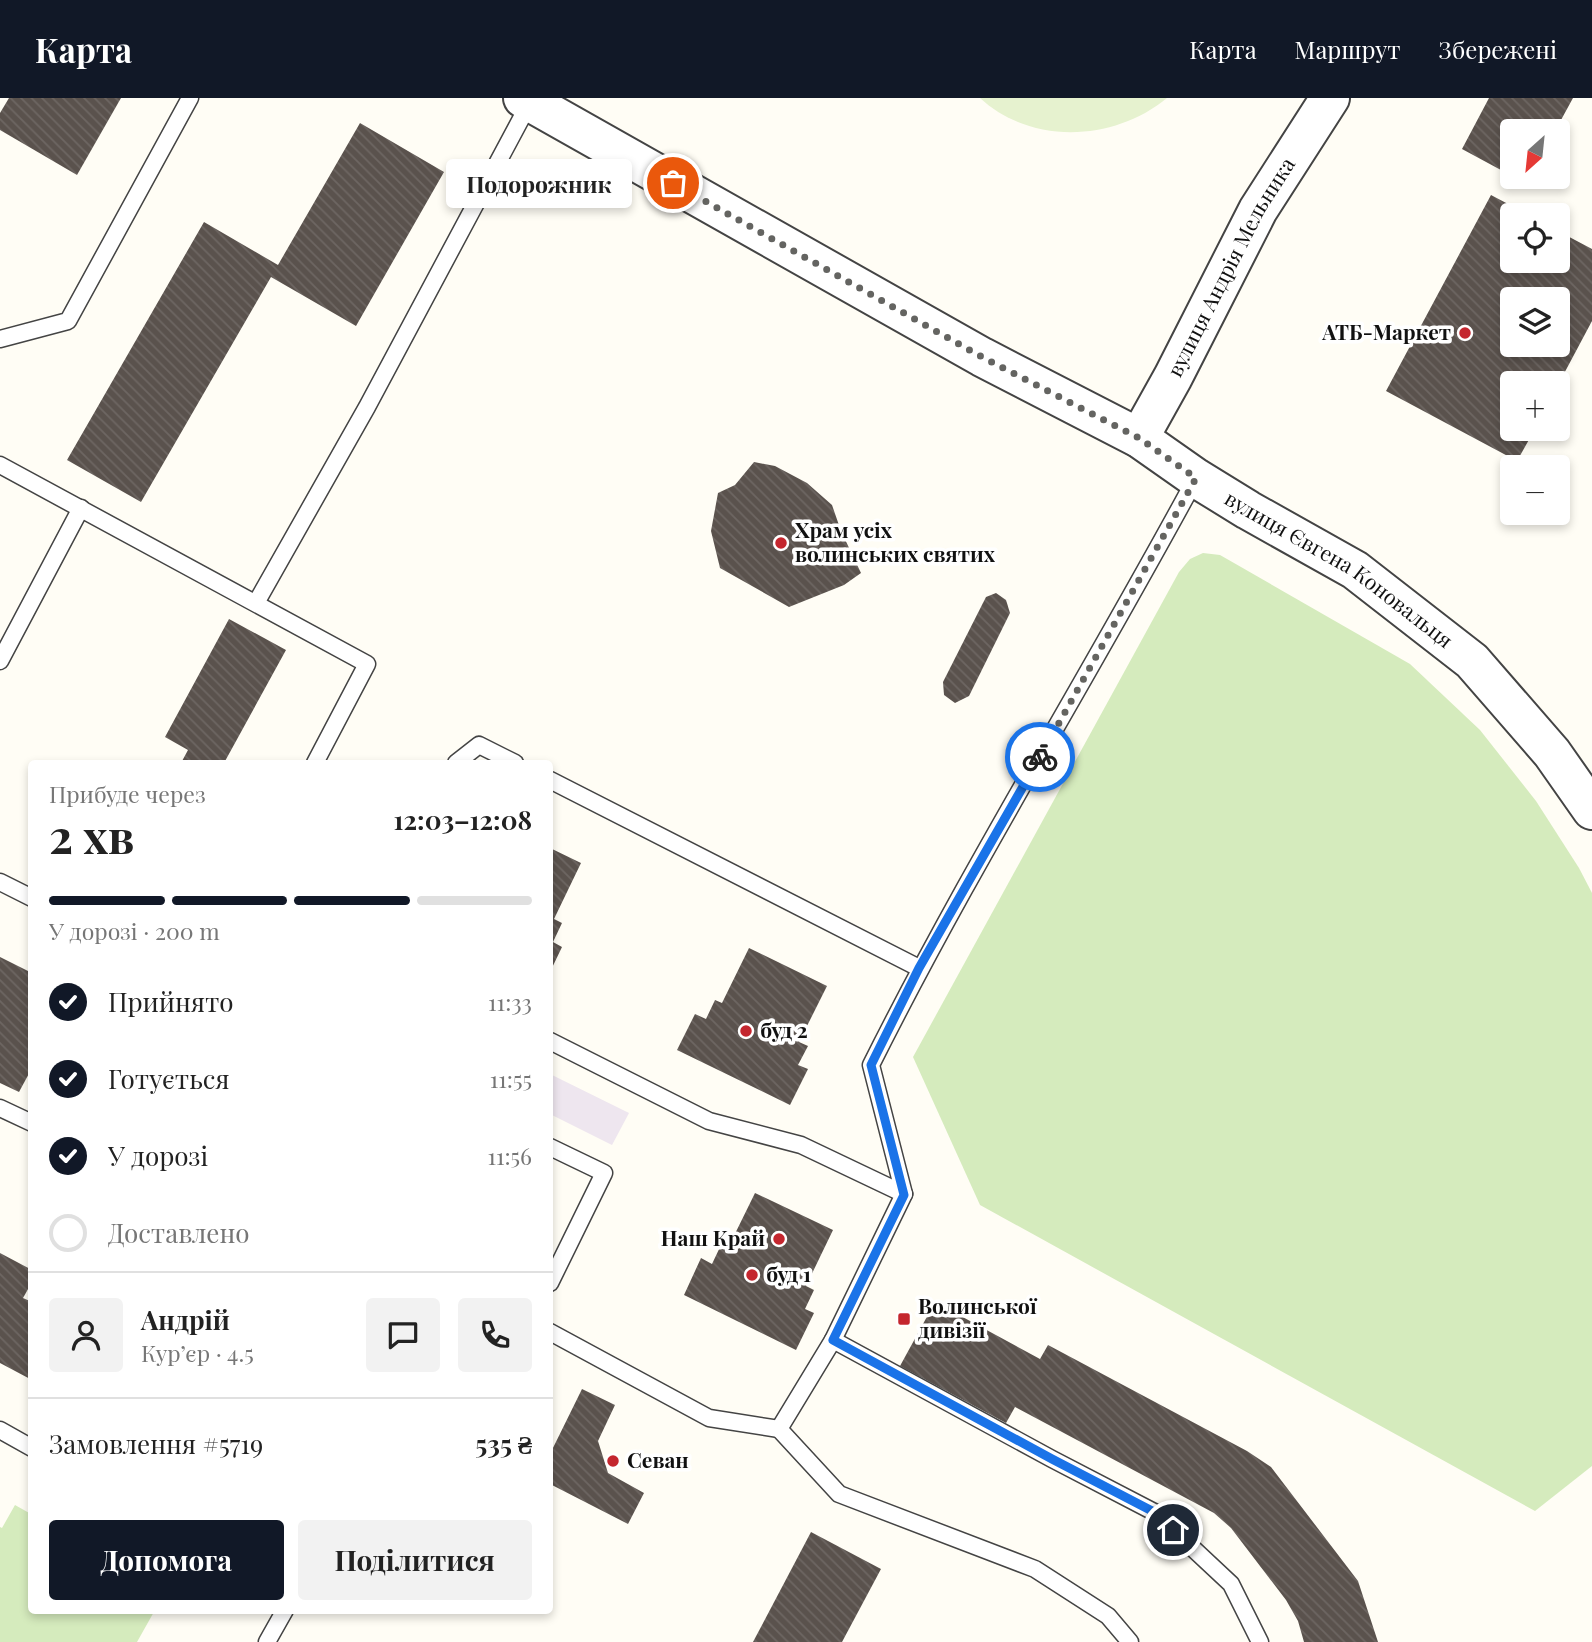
<!DOCTYPE html>
<html lang="uk">
<meta charset="utf-8">
<style>
body{margin:0;font-family:"Playfair Display",serif;background:#f2f2f2;color:#222;height:100vh;display:flex;flex-direction:column;font-size:26px;white-space:nowrap}
*{box-sizing:border-box;margin:0}
p{font-size:23px;color:#767676}
.icon{flex:none;width:38px;height:38px;fill:none;stroke:currentColor;stroke-width:2;stroke-linecap:round;stroke-linejoin:round}
.map{position:relative;flex:1;overflow:hidden}
.sheet{position:absolute;left:28px;top:662px;width:525px;height:854px;display:flex;flex-direction:column;background:#fff;border-radius:7px;box-shadow:0 4px 10px #0003}
.sheet>*{flex:none}
.needle{width:46px;rotate:207deg}
.buttons{position:absolute;left:1500px;top:21px;display:grid;gap:14px}
.buttons a{display:grid;place-items:center;width:70px;height:70px;border-radius:7px;background:#fff;box-shadow:0 4px 10px #0003;font-size:35px}
.pin{position:absolute;display:grid;place-items:center;width:60px;height:60px;color:#fff;margin:-30px;border:4px solid #fff;border-radius:50%;box-shadow:0 2px 7px #0007}
.courier{position:absolute;display:grid;place-items:center;width:70px;height:70px;margin:-35px;border:5px solid #1a73e8;border-radius:50%;background:#fff;color:#222;box-shadow:0 2px 9px #0007}
.bubble{position:absolute;height:49px;border-radius:7px;background:#fff;box-shadow:0 4px 10px #0003;font-size:23px;font-weight:700;line-height:49px;text-align:center}
.head em{font-style:normal;font-weight:700}
.head div{display:flex;flex-direction:column-reverse}
.head{display:flex;align-items:center;justify-content:space-between;height:119px;padding:0 21px}
h1{font-size:46px;font-weight:700;line-height:52px}
.bar{display:grid;grid-template-columns:repeat(4,1fr);gap:10px 7px;align-content:center;height:84px;padding:0 21px}
.bar i{height:9px;border-radius:5px;background:#e0e0e0}
.bar .on{background:#111827}
.bar p{grid-column:span 4}
.line{display:flex;align-items:center;gap:18px;padding:0 21px;border-top:2px solid #e0e0e0}
.line div{flex:1}
.round{display:grid;place-items:center;flex:none;width:74px;height:74px;border-radius:7px;background:#f2f2f2}
ol{padding:0 21px;list-style:none}
li{display:flex;align-items:center;gap:21px;height:77px}
li p{margin-inline-start:auto}
li .icon{padding:7px;border-radius:50%;background:#111827;color:#fff;stroke-width:4}
li:last-child{color:#767676}
li i{width:38px;height:38px;border:4px solid #e0e0e0;border-radius:50%}
.button{display:flex;gap:14px;margin-top:auto;padding:14px 21px}
.button a{flex:1;height:80px;border-radius:7px;background:#111827;color:#fff;font-size:28px;font-weight:700;line-height:80px;text-align:center}
.button a+a{background:#f2f2f2;color:#222}
header{display:flex;align-items:center;gap:42px;box-sizing:border-box;height:98px;padding:0 35px;background:#111827;color:#fff}
header strong{font-size:33px}
nav{display:flex;gap:38px;margin-inline-start:auto;font-size:24px}
.map>svg:first-child{display:block}
.industrial{fill:#eee6ef}
.grass{fill:#d5ebbd}
.pitch{fill:#e6f2cf}
.building{fill:url(#building-back-hatch);fill-rule:evenodd}
.lines{fill:none;stroke-linecap:round;stroke-linejoin:round}
.service-casing{stroke:#444;stroke-width:19}
.tertiary-casing{stroke:#444;stroke-width:42}
.service{stroke:#fff;stroke-width:16}
.tertiary{stroke:#fff;stroke-width:38}
.done{stroke:#646461;stroke-width:7;stroke-dasharray:0 12.6}
.route{stroke:#1a73e8;stroke-width:9}
.poi-dot{fill:#c4262e;stroke:#fff;stroke-width:2.5}
.labels{text-anchor:middle;stroke-width:7;stroke-linejoin:round;paint-order:stroke}
.street-label{font-size:21px;fill:#111;stroke:#fff}
.poi-label{font-size:21px;font-weight:bold;fill:#111;stroke:#fff;text-anchor:start}
</style>
<header>
<strong>Карта</strong>
<nav><a>Карта</a><a>Маршрут</a><a>Збережені</a></nav>
</header>
<div class="map">
<svg width="1592" height="1544" viewBox="0 0 1592 1544">
<defs>
<pattern id="building-back-hatch" width="6" height="6" patternUnits="userSpaceOnUse" patternTransform="scale(1.75)"><rect width="6" height="6" fill="#5a524d"/><path d="M-1 5l2 2M0 0l6 6M5-1l2 2" fill="none" stroke="#6d6662"/></pattern>
</defs>
<rect width="100%" height="100%" fill="#fffdf5"/>
<path class="industrial" d="M550,976L629,1015L612,1047L550,1016Z"/>
<g class="grass">
<path d="M1203,455L1220,457L1410,566L1480,632L1536,703L1579,770L1592,795V1368L1535,1413L980,1107L913,959L1179,474L1190,461Z"/>
<path d="M15,1407L31,1416L32,1512H155L137,1544H0V1429L2,1430Z"/>
</g>
<path class="pitch" d="M980,0H1167C1115,43 1032,48 980,0Z"/>
<g class="building">
<path d="M9,0H121L77,77L0,32V15Z"/>
<path d="M1489,0H1573L1555,33H1512V78L1462,51Z"/>
<path d="M360,25L444,74L356,228L271,179L141,404L67,362L204,124L278,167Z"/>
<path d="M1513,79H1530L1526,86Z"/>
<path d="M1491,97L1529,117H1512V163H1558V133L1592,151V223L1559,285H1512V331H1535L1517,363L1386,293ZM1512,201H1558V247H1512Z"/>
<path d="M754,364L775,368L807,385L832,407L841,433L861,475L844,487L789,509L720,470L711,433L718,395L735,387Z"/>
<path d="M996,495L1006,502L1010,515L969,598L955,605L944,597L943,584L986,499Z"/>
<path d="M229,521L286,552L224,665H181L188,652L165,639Z"/>
<path d="M550,750L581,765L554,821L562,825L553,844L562,849L550,874Z"/>
<path d="M749,850L827,888L799,944L808,948L798,967L808,971L790,1007L677,952L695,916L706,921L715,902L722,905Z"/>
<path d="M0,859L32,875V970L19,994L0,985Z"/>
<path d="M755,1095L833,1132L806,1188L814,1192L805,1211L814,1215L796,1252L684,1197L701,1160L712,1166L721,1147L728,1150Z"/>
<path d="M0,1155L32,1172V1184L23,1200L32,1204V1282L0,1265Z"/>
<path d="M935,1204L1040,1261L1048,1247L1247,1353L1271,1369L1358,1483L1378,1544H1304L1298,1523L1286,1502L1231,1430L1214,1415L1015,1309L1006,1325L900,1268Z"/>
<path d="M582,1291L615,1307L598,1343L608,1375L644,1395L628,1426L550,1386V1356Z"/>
<path d="M811,1434L881,1471L842,1544H753Z"/>
</g>
<g class="lines">
<defs>
<g id="service">
<path d="M0,241L68,223L190,0"/>
<path d="M0,367L367,566L315,665"/>
<path d="M256,505L367,309L530,4"/>
<path d="M0,563L81,410"/>
<path d="M456,665L479,647L515,665"/>
<path d="M550,682L919,870"/>
<path d="M0,784L32,800"/>
<path d="M550,943L709,1023L801,1047L904,1096"/>
<path d="M0,1010L32,1025"/>
<path d="M550,1049L604,1075L550,1185"/>
<path d="M550,1234L709,1320L779,1331"/>
<path d="M833,1242L904,1096L871,967C971,767 1090,577 1196,380"/>
<path d="M0,1332L32,1350"/>
<path d="M267,1544L285,1512"/>
<path d="M1130,1544L1108,1518L1035,1471L839,1396L779,1331L833,1242L1052,1361L1154,1414L1231,1486L1260,1544"/>
</g>
<g id="tertiary">
<path id="s1" d="M523,0L982,259L1139,340L1196,380L1248,412L1355,472L1472,563L1552,655L1592,712"/>
<path id="s2" d="M1139,340L1173,279L1258,112L1330,0"/>
</g>
</defs>
<use href="#service" class="service-casing"/>
<use href="#tertiary" class="tertiary-casing"/>
<use href="#service" class="service"/>
<use href="#tertiary" class="tertiary"/>
</g>
<g class="lines">
<path class="done" d="M673,85L982,259L1139,340L1196,380L1040,659"/>
<path class="route" d="M1040,659L919,870L871,967L904,1097L833,1242L1052,1361L1154,1414L1173,1432"/>
</g>
<g class="poi-dot">
<circle cx="1465" cy="235" r="7"/>
<circle cx="781" cy="445" r="7"/>
<circle cx="746" cy="933" r="7"/>
<circle cx="779" cy="1141" r="7"/>
<circle cx="752" cy="1177" r="7"/>
<rect x="897" y="1214" width="14" height="14" rx="3.5"/>
<circle cx="613" cy="1363" r="7"/>
</g>
<g class="labels">
<g class="street-label">
<text dy="7" stroke="none"><textPath href="#s2" startOffset="194">вулиця Андрія Мельника</textPath></text>
<text dy="7" stroke="none"><textPath href="#s1" startOffset="943">вулиця Євгена Коновальця</textPath></text>
</g>
<g class="poi-label">
<text x="1451" y="242" text-anchor="end">АТБ-Маркет</text>
<text x="795" y="440">Храм усіх<tspan x="795" dy="24">волинських святих</tspan></text>
<text x="760" y="940">буд 2</text>
<text x="765" y="1148" text-anchor="end">Наш Край</text>
<text x="766" y="1184">буд 1</text>
<text x="918" y="1216">Волинської<tspan x="918" dy="24">дивізії</tspan></text>
<text x="627" y="1370">Севан</text>
</g>
</g>
</svg>
<div class="buttons">
<a><svg class="needle" viewBox="-14 -14 28 28"><path d="M0-13l5 13h-10z" fill="#e53935"/><path d="M0 13l5-13h-10z" fill="#767676"/></svg></a>
<a><svg class="icon" aria-label="locate" viewBox="0 0 24 24"><circle cx="12" cy="12" r="6"/><path d="M12 2v4M12 18v4M2 12h4M18 12h4"/></svg></a>
<a><svg class="icon" aria-label="layers" viewBox="0 0 24 24"><path d="M12 4l9 5-9 5-9-5zM3 14l9 5 9-5"/></svg></a>
<a>+</a>
<a>−</a>
</div>
<div class="pin" style="left:673px;top:85px;background:#ea580c"><svg class="icon" aria-label="bag" viewBox="0 0 24 24"><path d="M5 8h14l-1 12H6zM9 8a3 3 0 0 1 6 0"/></svg></div>
<div class="pin" style="left:1173px;top:1432px;background:#1f2937"><svg class="icon" aria-label="home" viewBox="0 0 24 24"><path d="M3 11l9-7 9 7M6 9v11h12V9"/></svg></div>
<div class="courier" style="left:1040px;top:659px"><svg class="icon" aria-label="bike" viewBox="0 0 24 24"><circle cx="6" cy="16" r="4"/><circle cx="18" cy="16" r="4"/><path d="M6 16l4-8h5l3 8M10 8l3 8H6M13 5h3"/></svg></div>
<div class="bubble" style="left:446px;top:61px;width:186px">Подорожник</div>
<section class="sheet">
<div class="head"><div><h1>2 хв</h1><p>Прибуде через</p></div><em>12:03–12:08</em></div>
<div class="bar"><i class="on"></i><i class="on"></i><i class="on"></i><i></i><p>У дорозі · 200 m</p></div>
<ol>
<li><svg class="icon" aria-label="check" viewBox="0 0 24 24"><path d="M5 12l5 5 9-10"/></svg>Прийнято<p>11:33</p></li>
<li><svg class="icon" aria-label="check" viewBox="0 0 24 24"><path d="M5 12l5 5 9-10"/></svg>Готується<p>11:55</p></li>
<li><svg class="icon" aria-label="check" viewBox="0 0 24 24"><path d="M5 12l5 5 9-10"/></svg>У дорозі<p>11:56</p></li>
<li><i></i>Доставлено</li>
</ol>
<div class="line" style="height:126px"><a class="round"><svg class="icon" aria-label="person" viewBox="0 0 24 24"><circle cx="12" cy="8" r="4"/><path d="M4 21q1-7 8-7t8 7"/></svg></a><div><b>Андрій</b><p>Кур’єр · 4.5</p></div><a class="round"><svg class="icon" aria-label="chat" viewBox="0 0 24 24"><path d="M4 5h16v11H9l-5 4z"/></svg></a><a class="round"><svg class="icon" aria-label="phone" viewBox="0 0 24 24"><path d="M5 4h4l2 5-3 2q2 4 5 5l2-3 5 2v4C11 20 4 13 5 4z"/></svg></a></div>
<div class="line" style="height:91px"><div>Замовлення #5719</div><b>535 ₴</b></div>
<div class="button"><a>Допомога</a><a>Поділитися</a></div>
</section>
</div>
